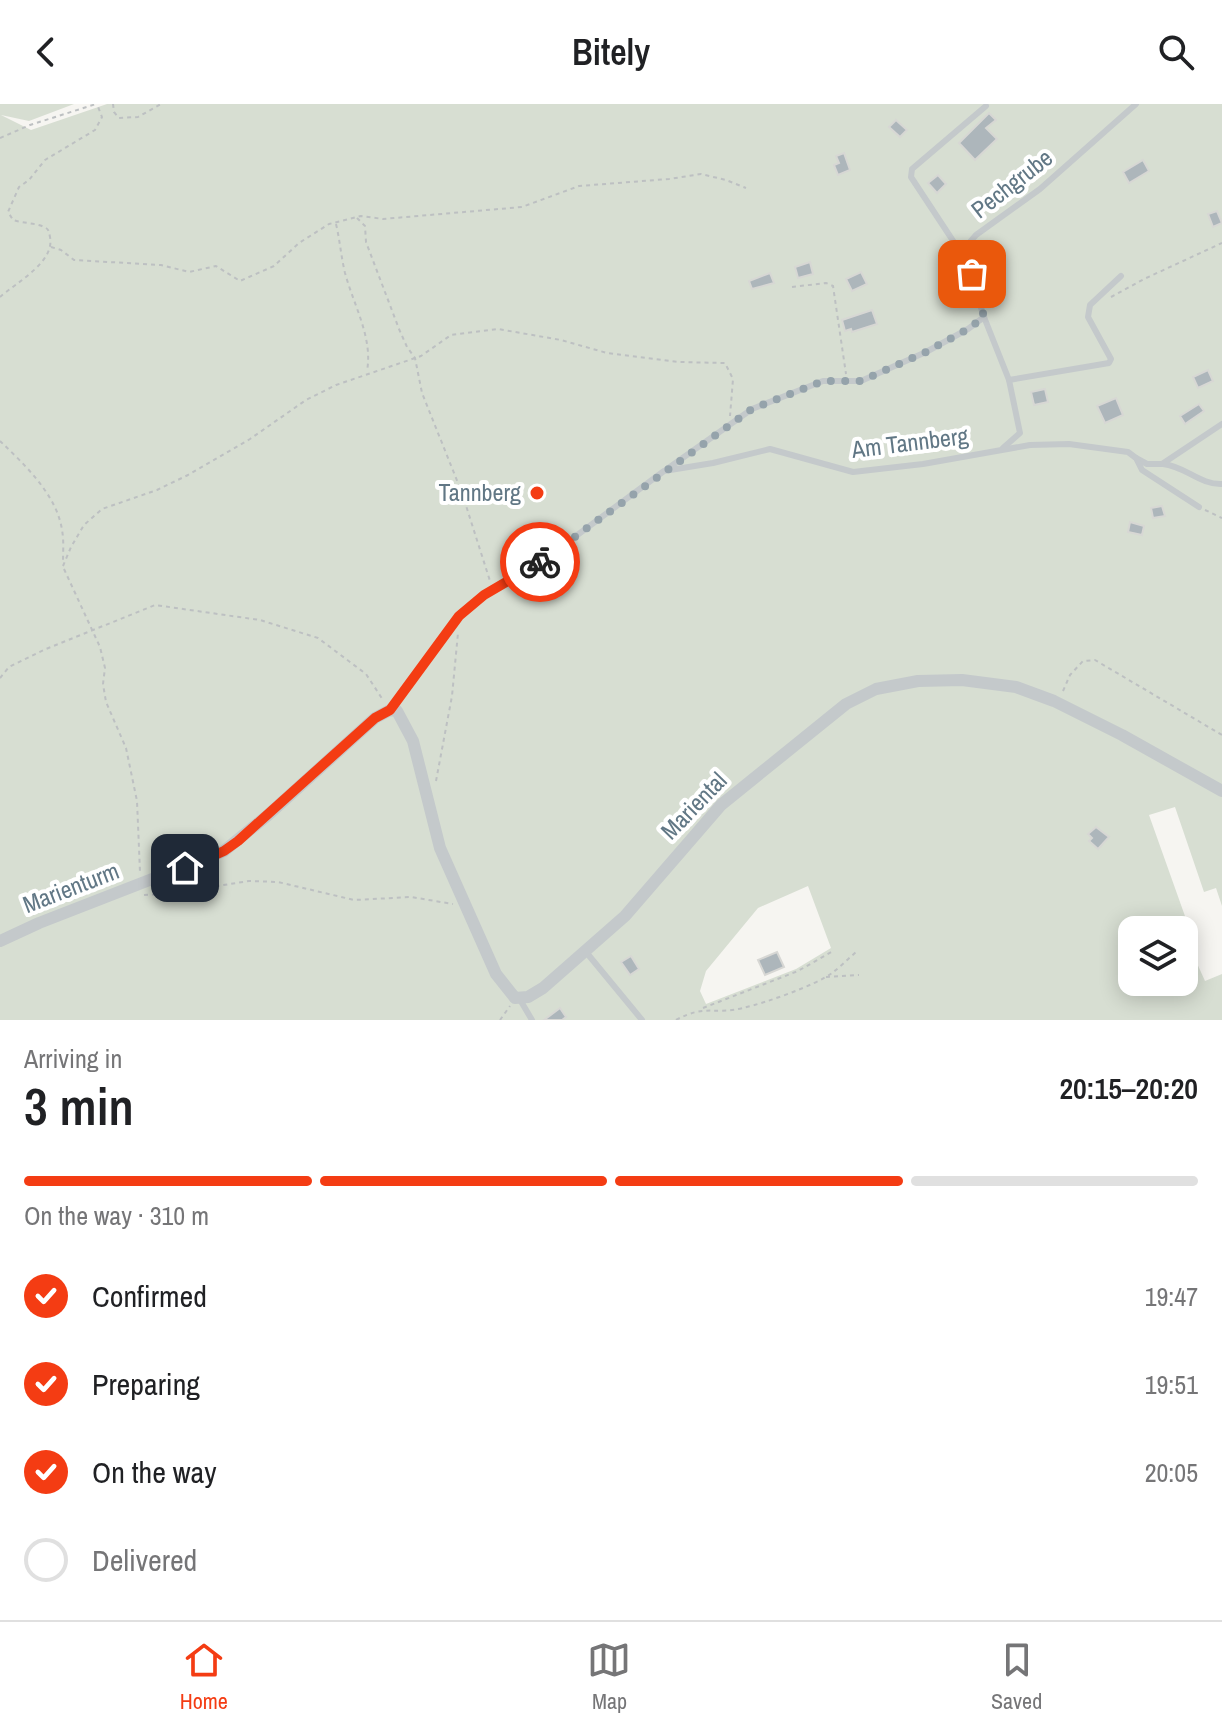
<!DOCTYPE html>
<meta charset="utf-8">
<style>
body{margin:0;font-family:"Archivo Narrow",sans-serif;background:#f2f2f2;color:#202124;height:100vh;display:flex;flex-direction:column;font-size:30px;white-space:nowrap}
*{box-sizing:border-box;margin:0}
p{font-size:26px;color:#757577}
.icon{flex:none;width:44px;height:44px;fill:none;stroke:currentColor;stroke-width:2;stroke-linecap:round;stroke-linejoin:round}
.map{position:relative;height:916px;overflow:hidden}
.panel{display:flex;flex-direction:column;background:#fff;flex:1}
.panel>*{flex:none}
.fabs{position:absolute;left:1118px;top:812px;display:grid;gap:16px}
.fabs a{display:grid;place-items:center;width:80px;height:80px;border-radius:16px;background:#fff;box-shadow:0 4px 20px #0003;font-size:40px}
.pin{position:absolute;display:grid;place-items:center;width:68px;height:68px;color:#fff;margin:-34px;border-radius:16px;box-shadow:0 4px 12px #0006}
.courier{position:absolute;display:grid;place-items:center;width:80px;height:80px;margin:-40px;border:6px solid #f43c13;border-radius:50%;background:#fff;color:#222;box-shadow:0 2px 10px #0007}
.summary em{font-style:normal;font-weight:600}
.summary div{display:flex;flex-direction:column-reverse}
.summary{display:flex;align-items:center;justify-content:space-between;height:136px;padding:0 24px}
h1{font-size:52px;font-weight:600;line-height:60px}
.bar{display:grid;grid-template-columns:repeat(4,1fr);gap:12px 8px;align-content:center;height:96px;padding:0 24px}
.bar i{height:10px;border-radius:6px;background:#e0e0e0}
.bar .active{background:#f43c13}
.bar p{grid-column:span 4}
ol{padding:0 24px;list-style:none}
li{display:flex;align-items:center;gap:24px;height:88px}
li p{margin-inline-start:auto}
li .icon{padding:8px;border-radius:50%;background:#f43c13;color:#fff;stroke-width:4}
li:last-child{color:#757577}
li i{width:44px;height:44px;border:4px solid #e0e0e0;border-radius:50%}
header{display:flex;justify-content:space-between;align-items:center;height:104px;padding:0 24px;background:#fff;font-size:36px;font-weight:600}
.menu{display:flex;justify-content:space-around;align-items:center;height:112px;border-top:2px solid #e0e0e0;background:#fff;font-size:22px;color:#757577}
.menu a{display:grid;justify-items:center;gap:4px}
.menu .active{color:#f43c13}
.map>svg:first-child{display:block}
.green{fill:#d7ded2;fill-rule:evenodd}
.building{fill:#adb6bb;stroke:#d7d7d4;stroke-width:2}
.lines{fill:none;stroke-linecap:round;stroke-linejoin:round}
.path{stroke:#bdc0c2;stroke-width:2;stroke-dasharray:4 4;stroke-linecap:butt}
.lane{stroke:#c4c9cb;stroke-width:6}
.street{stroke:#c4c9cb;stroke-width:12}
.done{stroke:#95a3ab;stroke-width:8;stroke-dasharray:0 14.4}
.route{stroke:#f43c13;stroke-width:10}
.poi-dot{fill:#f43c13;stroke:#fff;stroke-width:3}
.labels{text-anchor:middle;stroke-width:8;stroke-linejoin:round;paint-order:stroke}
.street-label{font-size:24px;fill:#617785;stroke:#fff}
.poi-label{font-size:24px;fill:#617785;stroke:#fff;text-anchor:end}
</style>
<header><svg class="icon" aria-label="back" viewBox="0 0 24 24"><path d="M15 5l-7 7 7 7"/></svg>Bitely<svg class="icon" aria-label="search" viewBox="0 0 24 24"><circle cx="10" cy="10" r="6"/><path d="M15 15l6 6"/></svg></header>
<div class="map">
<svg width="1222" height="916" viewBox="0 0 1222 916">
<rect width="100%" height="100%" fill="#f6f5f1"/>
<path class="green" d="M0,0H74L29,17L1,11L31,26L107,0H1222V802L1216,784L1204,788L1175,703L1149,711L1191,829V846L1205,877L1222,870V916H0ZM808,782L831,844L796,865L706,900L700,887L706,867L758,804ZM1132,826H1184V878H1132Z"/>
<g class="building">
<path d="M989,9L996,16L986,24L997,35L975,56L959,39Z"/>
<path d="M896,16L907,26L900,33L889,23Z"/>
<path d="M844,49L850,66L838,71L834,61L839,59L836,52Z"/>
<path d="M1143,56L1149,67L1129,79L1123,68Z"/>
<path d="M938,71L946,80L937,89L928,79Z"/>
<path d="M1217,107L1222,119L1213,123L1208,110Z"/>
<path d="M810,158L813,170L798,174L795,163Z"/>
<path d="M861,168L867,180L852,187L846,175Z"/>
<path d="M770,169L774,179L752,185L749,177Z"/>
<path d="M872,206L877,220L852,228L851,225L845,227L842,216Z"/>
<path d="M1208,266L1213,277L1198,284L1193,273Z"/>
<path d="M1045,285L1048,298L1034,301L1031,288Z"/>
<path d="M1116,294L1123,311L1105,319L1097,302Z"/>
<path d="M1199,300L1204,307L1185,320L1180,312Z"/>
<path d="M1162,402L1165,412L1153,414L1151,404Z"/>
<path d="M1130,418L1144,422L1142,431L1128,428Z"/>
<path d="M1096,723L1109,733L1098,745L1089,737L1092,734L1088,730Z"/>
<path d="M777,848L784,863L765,871L758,856Z"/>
<path d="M631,852L639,865L630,871L621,858Z"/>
<path d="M560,904L566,913L562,916H544Z"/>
</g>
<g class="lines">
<g class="path">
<path d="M113,0L114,8L119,14L138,13L161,0"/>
<path d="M0,34L30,21L96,0"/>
<path d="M357,114L365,122L366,138L399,225L407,243L415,254L422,289L462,389L490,477"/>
<path d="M336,120C340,137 341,152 345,169C354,202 373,234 367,267"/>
<path d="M51,143L61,146L74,156L161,161L189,168L216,162L240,177L274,162L299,139L329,120L361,112L383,115L522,103L579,82L669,75L701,70L726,76L746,84"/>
<path d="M792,183L826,179L833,182L846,270"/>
<path d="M0,193C17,178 55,158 50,133C49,128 49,125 44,123C36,119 22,119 13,116L8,108L19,83L29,76L45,56L95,26L102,13L97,0"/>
<path d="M1111,193L1144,175L1222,139"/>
<path d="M0,337C24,360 57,391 62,426C64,436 63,448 63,458"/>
<path d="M1205,406L1222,414"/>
<path d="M63,462L71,443L84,421L102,405L157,386L188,371L250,335L306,296L336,281L421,252L451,231L498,225L561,236L607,249L679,258L725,259L733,275L730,312"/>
<path d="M64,465L100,543L105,564L103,580L106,598L126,644L137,697L140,768"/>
<path d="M0,574L9,563L46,545L155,501L260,516L318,534L366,570L383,596"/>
<path d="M1063,587L1070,571L1083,557L1095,556L1222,631"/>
<path d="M436,677L452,592L458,529"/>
<path d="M144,791L174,789L249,777L278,778L354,796L411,793L453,800"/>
<path d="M826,873L859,871"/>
<path d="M703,904L798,867L833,847"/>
<path d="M500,916L510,902"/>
<path d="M676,916C705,900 714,911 743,904C765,899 814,882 832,869C840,863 848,855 856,848"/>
</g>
<g class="lane">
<path d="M965,155L911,73L912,65L986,2"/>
<path d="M1009,276L1109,259L1111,255L1088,213L1090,201L1121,172"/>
<path d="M1003,344L1020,329L1009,276L984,213L966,157L970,138L976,131L1040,85L1136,0"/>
<path d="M1136,354L1147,360H1162L1222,320"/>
<path d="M1163,360C1185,362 1200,381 1222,380"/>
<path d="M667,365L752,305L823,277H861L926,248L968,225L984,213"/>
<path d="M390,606L459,512L484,491L538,460L664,367L713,359L770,345L853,368L923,360L1030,341L1069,340L1128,348L1136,354L1142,366L1199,403"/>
<path d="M586,848L642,916"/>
<path d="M519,894L532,916"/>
</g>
<path class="street" d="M0,837L39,819L224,747L268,711L375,614L390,606L397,607L413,637L440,744L496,870L515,894L528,893L543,884L625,812L721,701L846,600L876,585L918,577L962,576L1016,583L1054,597L1122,631L1222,687"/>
</g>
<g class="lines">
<path class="done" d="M540,458L752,305L823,277H861L926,248L968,225L984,213L972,170"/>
<path class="route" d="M185,764L224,747L238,737L375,614L390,606L459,512L484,491L540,458"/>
</g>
<circle class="poi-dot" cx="537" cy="389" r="8"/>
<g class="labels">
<g class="street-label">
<text transform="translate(1012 80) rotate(-38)" y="8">Pechgrube</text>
<text transform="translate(910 339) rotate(-7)" y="8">Am Tannberg</text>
<text transform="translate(694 702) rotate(-46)" y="8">Mariental</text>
<text transform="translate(71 784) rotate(-21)" y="8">Marienturm</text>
</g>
<g class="poi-label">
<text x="521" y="397">Tannberg</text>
</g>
</g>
</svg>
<div class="fabs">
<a><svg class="icon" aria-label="layers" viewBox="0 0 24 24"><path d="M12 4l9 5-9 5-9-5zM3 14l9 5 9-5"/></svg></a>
</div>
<div class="pin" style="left:972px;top:170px;background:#ea580c"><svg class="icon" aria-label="bag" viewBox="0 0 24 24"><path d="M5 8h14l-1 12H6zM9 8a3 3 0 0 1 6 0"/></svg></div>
<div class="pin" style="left:185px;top:764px;background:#1f2937"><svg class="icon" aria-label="home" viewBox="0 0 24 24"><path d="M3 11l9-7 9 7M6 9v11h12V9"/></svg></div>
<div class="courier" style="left:540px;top:458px"><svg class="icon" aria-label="bike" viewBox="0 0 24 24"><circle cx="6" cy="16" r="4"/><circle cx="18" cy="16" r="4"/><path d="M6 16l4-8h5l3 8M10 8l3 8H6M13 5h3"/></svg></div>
</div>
<section class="panel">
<div class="summary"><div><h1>3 min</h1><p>Arriving in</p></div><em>20:15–20:20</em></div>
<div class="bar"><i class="active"></i><i class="active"></i><i class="active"></i><i></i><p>On the way · 310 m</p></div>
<ol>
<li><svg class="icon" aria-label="check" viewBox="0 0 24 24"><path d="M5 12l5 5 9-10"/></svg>Confirmed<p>19:47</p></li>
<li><svg class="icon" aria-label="check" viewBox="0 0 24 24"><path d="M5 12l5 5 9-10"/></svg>Preparing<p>19:51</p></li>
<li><svg class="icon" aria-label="check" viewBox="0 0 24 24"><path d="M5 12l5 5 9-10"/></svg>On the way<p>20:05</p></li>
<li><i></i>Delivered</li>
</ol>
</section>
<nav class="menu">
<a class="active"><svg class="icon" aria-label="home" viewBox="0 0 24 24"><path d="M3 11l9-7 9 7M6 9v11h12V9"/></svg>Home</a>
<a><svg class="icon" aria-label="map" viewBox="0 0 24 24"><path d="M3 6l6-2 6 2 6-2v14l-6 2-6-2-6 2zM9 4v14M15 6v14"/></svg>Map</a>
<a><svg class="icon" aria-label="saved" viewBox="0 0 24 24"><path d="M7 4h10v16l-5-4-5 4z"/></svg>Saved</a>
</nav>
